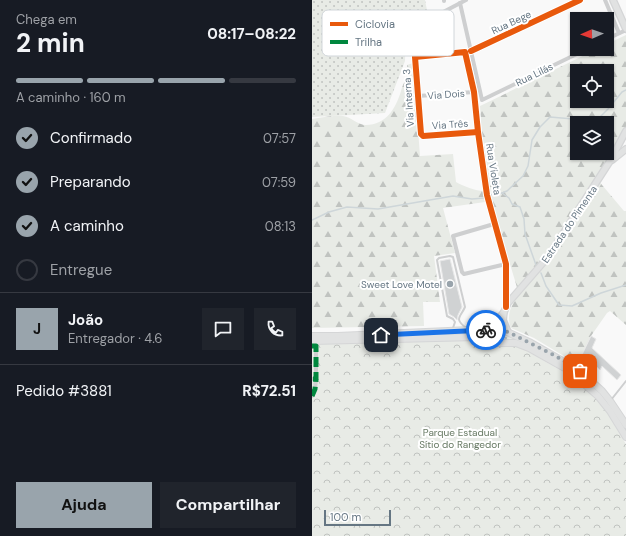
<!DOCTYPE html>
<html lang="pt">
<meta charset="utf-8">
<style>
body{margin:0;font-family:"DM Sans",sans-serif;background:#20242c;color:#f1f3f6;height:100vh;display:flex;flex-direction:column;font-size:15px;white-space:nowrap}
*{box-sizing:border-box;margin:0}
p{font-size:13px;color:#9ea1a6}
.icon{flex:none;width:22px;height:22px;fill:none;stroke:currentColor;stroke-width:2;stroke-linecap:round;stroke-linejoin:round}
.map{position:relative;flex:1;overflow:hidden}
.panel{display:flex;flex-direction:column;background:#171b24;width:312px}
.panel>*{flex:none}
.needle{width:26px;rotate:268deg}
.tools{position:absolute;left:258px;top:12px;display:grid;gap:8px}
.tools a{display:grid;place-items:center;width:44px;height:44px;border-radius:0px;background:#171b24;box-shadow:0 1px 3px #0004;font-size:20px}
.scale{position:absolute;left:12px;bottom:10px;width:67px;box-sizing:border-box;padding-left:4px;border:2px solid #657683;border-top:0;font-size:11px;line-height:14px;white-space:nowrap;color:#657683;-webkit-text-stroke:3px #fff;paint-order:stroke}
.pin{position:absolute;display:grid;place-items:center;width:34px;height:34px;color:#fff;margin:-17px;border-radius:8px;box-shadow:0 2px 6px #0006}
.courier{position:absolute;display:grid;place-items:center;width:40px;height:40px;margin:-20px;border:3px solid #1a73e8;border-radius:50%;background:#fff;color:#222;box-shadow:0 1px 5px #0007}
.headline em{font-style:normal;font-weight:700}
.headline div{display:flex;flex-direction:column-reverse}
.headline{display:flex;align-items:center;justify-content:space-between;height:68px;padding:0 16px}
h1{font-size:26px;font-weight:700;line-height:30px}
.bar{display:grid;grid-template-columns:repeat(4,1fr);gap:6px 4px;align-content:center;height:48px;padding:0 16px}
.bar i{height:5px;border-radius:3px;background:#363941}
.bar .active{background:#99a4ac}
.bar p{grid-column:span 4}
.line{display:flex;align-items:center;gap:10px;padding:0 16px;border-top:1px solid #363941}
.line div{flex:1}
.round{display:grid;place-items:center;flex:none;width:42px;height:42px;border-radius:0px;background:#20242c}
ol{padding:0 16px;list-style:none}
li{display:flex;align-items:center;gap:12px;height:44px}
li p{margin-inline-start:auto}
li .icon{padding:4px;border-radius:50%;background:#99a4ac;color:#111;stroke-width:4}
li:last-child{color:#9ea1a6}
li i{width:22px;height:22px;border:2px solid #363941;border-radius:50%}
.primary-button{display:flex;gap:8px;margin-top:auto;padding:8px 16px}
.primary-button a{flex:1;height:46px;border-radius:0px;background:#99a4ac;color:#111;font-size:16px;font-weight:700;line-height:46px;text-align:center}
.primary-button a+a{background:#20242c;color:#f1f3f6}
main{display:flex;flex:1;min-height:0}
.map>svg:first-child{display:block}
.grass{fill:url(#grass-dots)}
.forest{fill:url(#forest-firs);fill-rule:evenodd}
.park{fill:url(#park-crowns)}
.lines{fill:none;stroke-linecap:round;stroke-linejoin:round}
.stream{stroke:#ced6d9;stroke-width:1.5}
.building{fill:#d0d2d3;stroke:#e8e8e8}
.secondary-casing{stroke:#d5d6d7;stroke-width:8}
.primary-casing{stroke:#d5d6d7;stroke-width:8}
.lane{stroke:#cecfd0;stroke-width:2}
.street{stroke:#cecfd0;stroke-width:4}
.secondary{stroke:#e1e2e2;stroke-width:5.5}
.primary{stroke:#e1e2e2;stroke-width:6}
.quiet{stroke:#00873e;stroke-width:5;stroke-dasharray:10 5;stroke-linecap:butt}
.cycleway-casing{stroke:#fff;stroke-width:8}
.cycleway{stroke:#e8590c;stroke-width:6}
.done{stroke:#99a4ac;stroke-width:4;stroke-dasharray:0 7.2}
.route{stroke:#1a73e8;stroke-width:5}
.poi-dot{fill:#99a4ac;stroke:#fff;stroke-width:1.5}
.labels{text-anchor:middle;stroke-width:4;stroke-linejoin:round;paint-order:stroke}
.street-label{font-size:10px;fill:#657683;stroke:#fff}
.poi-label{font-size:10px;fill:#657683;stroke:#fff;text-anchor:end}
.park-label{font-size:10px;fill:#687a64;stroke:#fff}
.key{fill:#fff;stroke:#d1d6da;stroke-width:1}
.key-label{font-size:11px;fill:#657683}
</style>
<main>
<section class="panel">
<div class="headline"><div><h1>2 min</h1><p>Chega em</p></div><em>08:17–08:22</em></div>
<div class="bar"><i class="active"></i><i class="active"></i><i class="active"></i><i></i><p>A caminho · 160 m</p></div>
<ol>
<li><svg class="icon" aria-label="check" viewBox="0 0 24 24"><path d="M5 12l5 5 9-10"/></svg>Confirmado<p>07:57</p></li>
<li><svg class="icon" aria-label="check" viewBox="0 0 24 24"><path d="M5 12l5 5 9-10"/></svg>Preparando<p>07:59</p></li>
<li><svg class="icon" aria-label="check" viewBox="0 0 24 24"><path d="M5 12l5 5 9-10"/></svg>A caminho<p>08:13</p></li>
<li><i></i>Entregue</li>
</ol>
<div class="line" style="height:72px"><b class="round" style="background:#99a4ac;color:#111">J</b><div><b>João</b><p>Entregador · 4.6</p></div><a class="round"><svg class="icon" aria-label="chat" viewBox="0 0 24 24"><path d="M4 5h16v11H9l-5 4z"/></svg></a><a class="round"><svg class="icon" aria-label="phone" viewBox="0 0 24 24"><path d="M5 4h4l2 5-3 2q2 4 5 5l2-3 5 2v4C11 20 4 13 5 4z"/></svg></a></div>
<div class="line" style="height:52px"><div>Pedido #3881</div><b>R$72.51</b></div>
<div class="primary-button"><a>Ajuda</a><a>Compartilhar</a></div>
</section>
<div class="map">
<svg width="314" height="536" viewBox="0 0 314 536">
<defs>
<pattern id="grass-dots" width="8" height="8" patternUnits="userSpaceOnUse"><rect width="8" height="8" fill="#e8ebe6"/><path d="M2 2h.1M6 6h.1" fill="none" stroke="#c0c3c0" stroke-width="1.8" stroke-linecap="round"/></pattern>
<pattern id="forest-firs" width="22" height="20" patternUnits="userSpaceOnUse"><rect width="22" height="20" fill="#e8ebe6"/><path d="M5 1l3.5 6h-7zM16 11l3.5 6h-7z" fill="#c0c3c0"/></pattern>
<pattern id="park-crowns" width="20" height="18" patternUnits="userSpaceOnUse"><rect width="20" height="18" fill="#e8ebe6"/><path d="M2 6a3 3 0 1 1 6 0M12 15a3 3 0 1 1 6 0" fill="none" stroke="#c0c3c0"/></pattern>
</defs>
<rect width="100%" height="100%" fill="#f9f9f9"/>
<g class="grass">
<path d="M0,0H113L118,26L94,30L93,61L73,113L0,117Z"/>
<path d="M177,333C189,330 201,338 212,342V343L199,340L179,339L177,335Z"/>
</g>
<g class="forest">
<path d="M314,35V128L285,179L312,211H314V325L298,311L295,313L279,336L265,364L222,338L199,328C194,315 199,305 207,294L179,201L171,152L168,106L285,49H295V44ZM265,71H295V101H265ZM265,123H295V153H265Z"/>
<path d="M101,63L108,156L141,154L144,182C150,186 165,191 171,191L173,202L131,208L143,253L122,256L128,302H111L112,326L0,328V119C9,118 21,115 31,116C39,117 46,125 54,125C74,125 84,108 89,91C92,80 97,77 95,65Z"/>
</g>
<path class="park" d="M164,339L190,345L208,347L265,380L291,406L314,444V536H0V343Z"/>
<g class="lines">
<g class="stream">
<path d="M190,193L195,191L211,176L216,166L220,140L228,127L238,117L273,120L286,119L296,109L310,92L314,90"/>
<path d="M179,195L190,193L197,198L200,204L208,207L212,219L213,234L224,265"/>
<path d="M0,220L17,212L35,207L66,209L141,196L160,199L172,198"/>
<path d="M229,273L234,286L247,305L260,306L289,293L314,285"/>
</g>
</g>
<g class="building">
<path d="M138,259L150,307L146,315L145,320L142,317L137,314L128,261Z"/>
<path d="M279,336L284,339L280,348L309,375L305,380L290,366L288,370L274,356L270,362L267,361Z"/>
</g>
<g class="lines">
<defs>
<g id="secondary">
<path d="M301,0L314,29"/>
<path d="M300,160L314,149"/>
<path d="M173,329L185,321L192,312"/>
<path d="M196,332L191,320L192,312L196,303L236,257L298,161L314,131"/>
</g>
<g id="primary">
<path d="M0,336H26L180,329L191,330L219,343L268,371L290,391L298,401L314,425"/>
<path d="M0,341L165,337L185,343H204L217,348L256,370L286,396L298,411L314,437"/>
</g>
</defs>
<use href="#secondary" class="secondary-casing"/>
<use href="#primary" class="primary-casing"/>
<g class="lane">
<path d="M141,328L143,322L141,319L135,316L125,260L127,258L138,256L141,257L153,307C148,318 142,318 154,328"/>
<path d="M299,400L314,381"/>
</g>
<g class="street">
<path d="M132,0V1"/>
<path d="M293,0L307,33"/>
<path d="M148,3L170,100L275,49"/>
<path d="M118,19L154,0"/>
<path d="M295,39L314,30"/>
<path d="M159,51L268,0"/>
<path d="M106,96L162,92"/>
<path d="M166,132L111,136L109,134L103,57L153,52L162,92L166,132L175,195L194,264V305"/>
<path d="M182,224L141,236L150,272L152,274L194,264"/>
<path d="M0,346H4V379H0"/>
<path d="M0,396L3,389L4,379"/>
</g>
<use href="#secondary" class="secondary"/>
<use href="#primary" class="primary"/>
<g class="quiet">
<path d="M0,346H4V379H0"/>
<path d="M0,396L3,389L4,379"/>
</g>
<defs>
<g id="cycleway">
<path d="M159,51L268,0"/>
<path d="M166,132L111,136L109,134L103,57L153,52L162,92L166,132L175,195L194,264V307"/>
</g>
</defs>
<use href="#cycleway" class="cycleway-casing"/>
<use href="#cycleway" class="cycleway"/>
</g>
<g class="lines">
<path class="done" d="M174,330L187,329L196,332L242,355L268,371"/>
<path class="route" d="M69,335L174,330"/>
</g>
<circle class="poi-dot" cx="138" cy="284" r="4"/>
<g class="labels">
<g class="street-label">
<text transform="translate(199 22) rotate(-25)" y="4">Rua Bege</text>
<text transform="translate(222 74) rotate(-26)" y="4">Rua Lilás</text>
<text transform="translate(134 94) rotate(-4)" y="4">Via Dois</text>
<text transform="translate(96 98) rotate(-94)" y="4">Via Interna 3</text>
<text transform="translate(138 124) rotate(-4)" y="4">Via Três</text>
<text transform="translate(182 169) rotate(81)" y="4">Rua Violeta</text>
<text transform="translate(257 224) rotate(-56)" y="4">Estrada do Pimenta</text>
</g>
<g class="poi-label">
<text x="130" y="288">Sweet Love Motel</text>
</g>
<g class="park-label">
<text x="148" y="436">Parque Estadual<tspan x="148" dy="12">Sítio do Rangedor</tspan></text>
</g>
</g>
<rect x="10" y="10" width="132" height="46" rx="6" class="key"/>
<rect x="18" y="22" width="18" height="4" fill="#e8590c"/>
<rect x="18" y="40" width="18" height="4" fill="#00873e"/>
<g class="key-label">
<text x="43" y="28">Ciclovia</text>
<text x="43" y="46">Trilha</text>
</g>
</svg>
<div class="tools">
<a><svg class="needle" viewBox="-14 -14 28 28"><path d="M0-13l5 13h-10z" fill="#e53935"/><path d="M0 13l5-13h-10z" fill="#9ea1a6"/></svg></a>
<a><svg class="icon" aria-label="locate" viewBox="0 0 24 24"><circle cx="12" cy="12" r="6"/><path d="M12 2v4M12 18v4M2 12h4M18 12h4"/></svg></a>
<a><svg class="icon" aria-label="layers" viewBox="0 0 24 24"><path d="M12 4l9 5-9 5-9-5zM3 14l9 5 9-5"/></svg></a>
</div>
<div class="scale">100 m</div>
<div class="pin" style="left:268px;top:371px;background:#ea580c"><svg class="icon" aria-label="bag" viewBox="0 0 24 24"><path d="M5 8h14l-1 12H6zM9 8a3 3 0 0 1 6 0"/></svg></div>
<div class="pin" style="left:69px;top:335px;background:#1f2937"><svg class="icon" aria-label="home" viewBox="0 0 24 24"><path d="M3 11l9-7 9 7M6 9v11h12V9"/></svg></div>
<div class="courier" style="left:174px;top:330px"><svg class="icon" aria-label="bike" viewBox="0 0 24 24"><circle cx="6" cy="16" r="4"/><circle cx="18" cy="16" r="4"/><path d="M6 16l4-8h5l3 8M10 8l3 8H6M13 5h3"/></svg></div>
</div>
</main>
